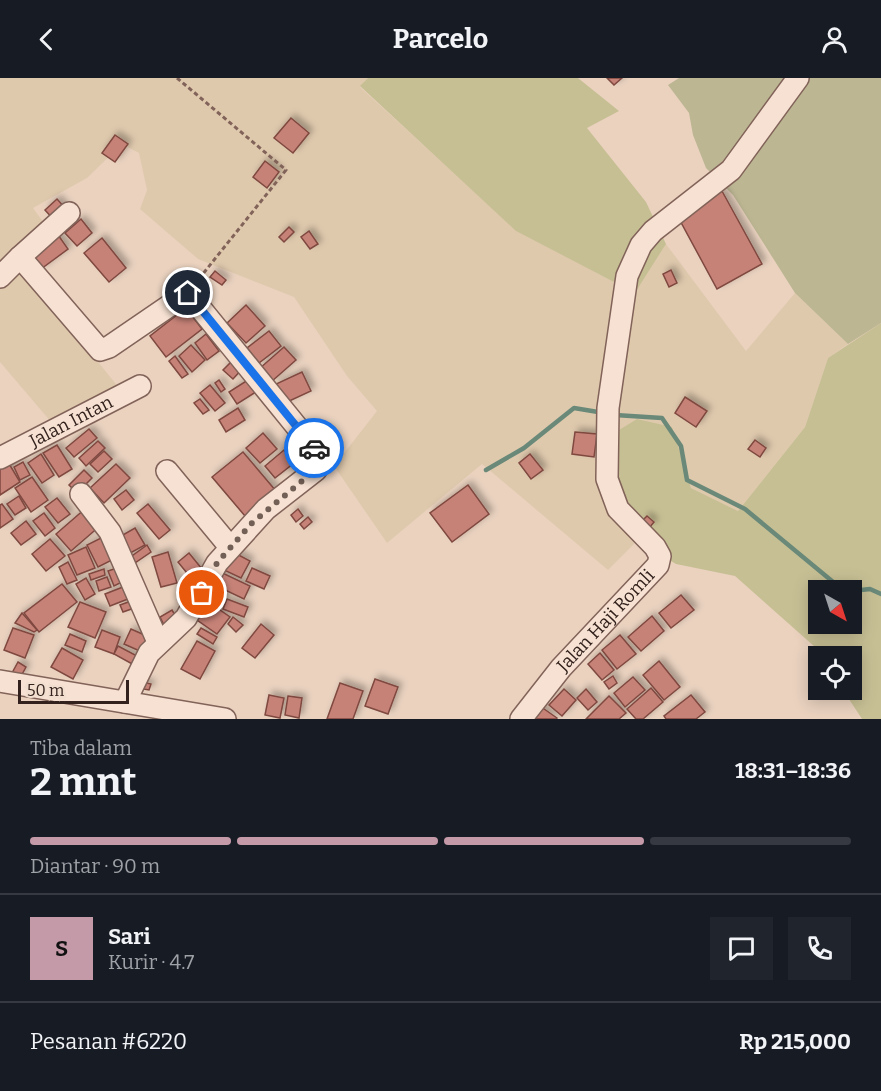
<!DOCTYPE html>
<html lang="id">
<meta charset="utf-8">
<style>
body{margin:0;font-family:Bitter,serif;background:#20242c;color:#f1f3f6;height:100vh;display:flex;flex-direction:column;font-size:22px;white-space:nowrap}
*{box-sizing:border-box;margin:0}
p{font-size:20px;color:#9ea1a6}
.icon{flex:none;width:33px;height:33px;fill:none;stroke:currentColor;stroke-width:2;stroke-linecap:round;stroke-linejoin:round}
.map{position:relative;height:641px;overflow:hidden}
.details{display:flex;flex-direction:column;background:#171b24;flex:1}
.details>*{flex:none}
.needle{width:39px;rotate:141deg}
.buttons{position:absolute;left:808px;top:502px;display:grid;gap:12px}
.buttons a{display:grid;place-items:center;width:54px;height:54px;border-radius:0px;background:#171b24;box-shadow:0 3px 15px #0003;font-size:30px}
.scale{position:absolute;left:18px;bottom:15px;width:111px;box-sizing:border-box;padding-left:6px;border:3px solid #32211c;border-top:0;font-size:16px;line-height:21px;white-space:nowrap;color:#32211c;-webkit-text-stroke:4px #f2dece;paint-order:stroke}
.pin{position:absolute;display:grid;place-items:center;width:51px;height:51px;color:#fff;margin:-26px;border:3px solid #fff;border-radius:50%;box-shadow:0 2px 6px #0007}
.courier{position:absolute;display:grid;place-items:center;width:60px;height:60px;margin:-30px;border:4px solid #1a73e8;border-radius:50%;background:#fff;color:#222;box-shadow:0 2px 8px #0007}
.overview em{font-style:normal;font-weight:700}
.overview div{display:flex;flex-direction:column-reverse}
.overview{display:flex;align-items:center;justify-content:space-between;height:102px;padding:0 30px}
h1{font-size:39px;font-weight:700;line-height:45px}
.bar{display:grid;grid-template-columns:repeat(4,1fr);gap:9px 6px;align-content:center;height:72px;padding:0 30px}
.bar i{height:8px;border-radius:4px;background:#363941}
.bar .current{background:#c49aa8}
.bar p{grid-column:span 4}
.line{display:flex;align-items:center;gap:15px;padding:0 30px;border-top:2px solid #363941}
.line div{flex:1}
.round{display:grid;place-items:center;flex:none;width:63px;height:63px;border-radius:0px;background:#20242c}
header{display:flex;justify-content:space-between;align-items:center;height:78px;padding:0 30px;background:#171b24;font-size:27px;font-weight:700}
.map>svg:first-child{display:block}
.farmland{fill:#dfc9ad}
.green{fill:#c7bf94;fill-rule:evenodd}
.cemetery{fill:#bcb693}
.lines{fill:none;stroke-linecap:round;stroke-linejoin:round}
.stream{stroke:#6a8979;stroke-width:4.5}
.building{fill:#c68277;stroke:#7f4840;stroke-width:1.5;filter:url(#shadow)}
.minor-casing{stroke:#826359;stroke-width:24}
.path{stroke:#826359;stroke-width:3;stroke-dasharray:4.5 3;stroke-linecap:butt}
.minor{stroke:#f6e1d2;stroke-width:21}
.done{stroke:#725f55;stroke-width:6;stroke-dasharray:0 10.8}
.route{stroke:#1a73e8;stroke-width:8}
.labels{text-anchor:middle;stroke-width:6;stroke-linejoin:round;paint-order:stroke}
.street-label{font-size:18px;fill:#32211c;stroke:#f2dece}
</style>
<header><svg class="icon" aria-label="back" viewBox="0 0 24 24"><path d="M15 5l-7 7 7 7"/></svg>Parcelo<svg class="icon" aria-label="person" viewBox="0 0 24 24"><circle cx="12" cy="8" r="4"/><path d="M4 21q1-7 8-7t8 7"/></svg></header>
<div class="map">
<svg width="881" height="641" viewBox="0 0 881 641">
<defs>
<filter id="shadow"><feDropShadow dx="4" dy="-4" stdDeviation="3" flood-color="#0004"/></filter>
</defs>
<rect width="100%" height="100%" fill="#ead2bf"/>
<path class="farmland" d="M0,0H368L360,9L517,153L635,215L666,166L746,273L795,215L848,266L828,280L805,349L738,433L691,410L671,349L637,463L608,492L482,386L387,465L334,388L377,333L347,298L294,219L198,181L140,131L147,112L139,75L122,66L87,100L33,130L52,156L19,186L124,316L63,358L0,284Z"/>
<g class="green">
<path d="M368,0H578L619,33L587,50L646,124L666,166L635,215L516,153L360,8Z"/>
<path d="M881,245V641H862L843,612H852V579H821L815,569L735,498L676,486L637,463L608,431L606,360L637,341L672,349L691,410L738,433L805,349L828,280ZM819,513H852V546H819Z"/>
</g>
<path class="cemetery" d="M679,0H881V245L848,266L795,215L733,117L706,90L693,57L689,35L668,7Z"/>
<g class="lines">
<g class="stream">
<path d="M615,337L662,340L681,368L687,402L745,431L844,513"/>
<path d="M486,392L524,370L574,330L604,335"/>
<path d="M852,513L870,511L881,516"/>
</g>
</g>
<g class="building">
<path d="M607,0H622L614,7Z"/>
<path d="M291,40L309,55L293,75L274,60Z"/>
<path d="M115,57L128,66L115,84L102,75Z"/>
<path d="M265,83L279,94L267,110L253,99Z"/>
<path d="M722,113L762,186L717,211L677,137Z"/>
<path d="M57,121L66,131L54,142L45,132Z"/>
<path d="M81,141L92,155L77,168L65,155Z"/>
<path d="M289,149L294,154L284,164L279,159Z"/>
<path d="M309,153L318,166L310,171L301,159Z"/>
<path d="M56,154L68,171L41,191L29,174Z"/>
<path d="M102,160L126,190L109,204L84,175Z"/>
<path d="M671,192L677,205L669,209L663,196Z"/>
<path d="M215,193L226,202L222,207L210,199Z"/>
<path d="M246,227L265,248L246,265L227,245Z"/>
<path d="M186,230L202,251L166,279L150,258Z"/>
<path d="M269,253L281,268L259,285L247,270Z"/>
<path d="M206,256L219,273L207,282L195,265Z"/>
<path d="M191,267L205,282L192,294L179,278Z"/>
<path d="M284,269L296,282L271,304L259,291Z"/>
<path d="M175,278L188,296L182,300L169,283Z"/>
<path d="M235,280L244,289L233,301L223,292Z"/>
<path d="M302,294L311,313L285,325L276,306Z"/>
<path d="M251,300L259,312L237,326L229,314Z"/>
<path d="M219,302L225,311L221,314L215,305Z"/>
<path d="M210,307L225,325L215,333L200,315Z"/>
<path d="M685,319L707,333L696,349L675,335Z"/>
<path d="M200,321L209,332L203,336L194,325Z"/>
<path d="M238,330L245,342L226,354L219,342Z"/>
<path d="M89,351L97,360L74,379L66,370Z"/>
<path d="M575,354L597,356L594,379L572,376Z"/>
<path d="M263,355L277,371L260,385L246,370Z"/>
<path d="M755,362L766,370L760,379L748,371Z"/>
<path d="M98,363L105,370L86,388L79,380Z"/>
<path d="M57,367L72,391L59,399L43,375Z"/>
<path d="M284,372L294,385L275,400L265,388Z"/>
<path d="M104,373L112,381L98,394L90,386Z"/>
<path d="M243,374L276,413L245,438L212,399Z"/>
<path d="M41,376L54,397L42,405L28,385Z"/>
<path d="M530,376L543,392L531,401L519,385Z"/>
<path d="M8,384L20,404L0,417V389Z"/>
<path d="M23,384L30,397L20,402L14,389Z"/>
<path d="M116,386L130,400L104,425L90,410Z"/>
<path d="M84,392L92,400L77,415L69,407Z"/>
<path d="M32,399L48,422L31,434L15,410Z"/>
<path d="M468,407L489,436L452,464L430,435Z"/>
<path d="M126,412L134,422L122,432L114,421Z"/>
<path d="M19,418L26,430L15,437L7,426Z"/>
<path d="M57,420L70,436L58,445L45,429Z"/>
<path d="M2,426L13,441L0,450V427Z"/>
<path d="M148,426L170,452L159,461L137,435Z"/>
<path d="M86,430L101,447L71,473L56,456Z"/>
<path d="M298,431L303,438L296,444L291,437Z"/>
<path d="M44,435L55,450L45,458L33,443Z"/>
<path d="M647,438L654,444L650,449L643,442Z"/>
<path d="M308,439L312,444L304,451L300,446Z"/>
<path d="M26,443L36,456L21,467L11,455Z"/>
<path d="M135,450L145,467L123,479L114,462Z"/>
<path d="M105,458L116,480L98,489L87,467Z"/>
<path d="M50,461L65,478L46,493L32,476Z"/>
<path d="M147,467L151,474L129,489L125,483Z"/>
<path d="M86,469L95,490L77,497L68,477Z"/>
<path d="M168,474L177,505L161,509L152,479Z"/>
<path d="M233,474L250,483L241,500L224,492Z"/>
<path d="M189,475L202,491L191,500L178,484Z"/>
<path d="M68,484L77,502L67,506L59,489Z"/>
<path d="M120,489L126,502L114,508L108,493Z"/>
<path d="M252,490L270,498L264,511L246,503Z"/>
<path d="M104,491L105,497L91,502L89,496Z"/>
<path d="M214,491L250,508L244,521L208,504Z"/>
<path d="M107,499L111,509L99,513L96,503Z"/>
<path d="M86,500L95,516L85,522L76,506Z"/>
<path d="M62,506L77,524L39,554L24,535Z"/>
<path d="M189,506L194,520L183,524L179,510Z"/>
<path d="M128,507L133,519L110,528L105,516Z"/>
<path d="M210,512L224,517L221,526L207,521Z"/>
<path d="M681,517L694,532L671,550L659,535Z"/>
<path d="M227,521L248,529L244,539L223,531Z"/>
<path d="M134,522L137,529L123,534L120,527Z"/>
<path d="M80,524L106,534L95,560L68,549Z"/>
<path d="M210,525L230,539L217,556L197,542Z"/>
<path d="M172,532L179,544L166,551L160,539Z"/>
<path d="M22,535L37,552L34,554L15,545Z"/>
<path d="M652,538L664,553L641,573L628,559Z"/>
<path d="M233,539L243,547L236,554L228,546Z"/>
<path d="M261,546L274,557L255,580L242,570Z"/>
<path d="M13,550L34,557L25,580L4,572Z"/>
<path d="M201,550L217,559L213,566L197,556Z"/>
<path d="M131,551L149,559L142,574L124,566Z"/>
<path d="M102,552L120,559L114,576L95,569Z"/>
<path d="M70,556L86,563L82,574L65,567Z"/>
<path d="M620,557L636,576L617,591L602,572Z"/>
<path d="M197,563L215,573L200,601L181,591Z"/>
<path d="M118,568L139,579L134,587L114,576Z"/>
<path d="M62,570L83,582L73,601L51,589Z"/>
<path d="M600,575L614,592L602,602L588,586Z"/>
<path d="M659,583L680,609L664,622L643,597Z"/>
<path d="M18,584L26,589L20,600L12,595Z"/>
<path d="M613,598L617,605L609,611L604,604Z"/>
<path d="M633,599L645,612L625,629L614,615Z"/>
<path d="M375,601L398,609L388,636L365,628Z"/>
<path d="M138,603L151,606L149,612L137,610Z"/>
<path d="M340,605L363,613L353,641H327Z"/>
<path d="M651,610L663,624L643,641H636L627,631Z"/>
<path d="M564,611L576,622L562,638L549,627Z"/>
<path d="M586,611L597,624L588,632L577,620Z"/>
<path d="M269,617L284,620L280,640L265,637Z"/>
<path d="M691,617L705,634L696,641H666L664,638Z"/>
<path d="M288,618L302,620L299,640L285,637Z"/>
<path d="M609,618L626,635L619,641H586Z"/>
<path d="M537,626L557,640L556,641H528Z"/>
</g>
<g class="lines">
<defs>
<g id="minor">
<path d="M20,179L69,135"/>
<path d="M0,199L20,179L100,272L109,269L188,215L319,376L321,383L316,392L266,431L217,485L186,540L149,575L125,624"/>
<path id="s1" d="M0,380L140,308"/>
<path d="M167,393L230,469"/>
<path d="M81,416L110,454L158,564"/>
<path d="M0,603L225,641"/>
<path id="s2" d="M521,641L561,590L658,487L660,478L655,469L618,431L607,401L608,330L627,198L641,167L653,153L731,92L798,0"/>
</g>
</defs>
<use href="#minor" class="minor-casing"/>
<path class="path" d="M177,0L286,92L198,202"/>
<use href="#minor" class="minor"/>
</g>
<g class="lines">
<path class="done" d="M202,515L217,485L252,445L320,388L321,383L314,370"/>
<path class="route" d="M188,215L314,370"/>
</g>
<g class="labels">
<g class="street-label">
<text dy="6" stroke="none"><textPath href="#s1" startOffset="80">Jalan Intan</textPath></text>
<text dy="6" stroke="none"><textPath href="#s2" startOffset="130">Jalan Haji Romli</textPath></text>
</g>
</g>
</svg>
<div class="buttons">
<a><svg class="needle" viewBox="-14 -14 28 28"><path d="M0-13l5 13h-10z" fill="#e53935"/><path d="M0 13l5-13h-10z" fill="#9ea1a6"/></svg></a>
<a><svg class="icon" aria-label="locate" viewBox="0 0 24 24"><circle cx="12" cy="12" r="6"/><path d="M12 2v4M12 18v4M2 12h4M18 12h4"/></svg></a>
</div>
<div class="scale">50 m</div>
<div class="pin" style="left:202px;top:515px;background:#ea580c"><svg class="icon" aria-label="bag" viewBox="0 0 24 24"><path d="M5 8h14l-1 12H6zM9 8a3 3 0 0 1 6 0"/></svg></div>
<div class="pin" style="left:188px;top:215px;background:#1f2937"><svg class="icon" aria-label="home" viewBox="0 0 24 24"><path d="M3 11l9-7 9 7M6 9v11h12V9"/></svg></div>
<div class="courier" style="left:314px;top:370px"><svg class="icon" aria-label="car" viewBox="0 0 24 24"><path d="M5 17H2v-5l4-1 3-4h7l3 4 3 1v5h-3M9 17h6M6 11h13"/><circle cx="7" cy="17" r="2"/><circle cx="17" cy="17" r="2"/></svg></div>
</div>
<section class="details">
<div class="overview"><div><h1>2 mnt</h1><p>Tiba dalam</p></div><em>18:31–18:36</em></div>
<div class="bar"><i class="current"></i><i class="current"></i><i class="current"></i><i></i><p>Diantar · 90 m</p></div>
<div class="line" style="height:108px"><b class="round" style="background:#c49aa8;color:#111">S</b><div><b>Sari</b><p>Kurir · 4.7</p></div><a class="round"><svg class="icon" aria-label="chat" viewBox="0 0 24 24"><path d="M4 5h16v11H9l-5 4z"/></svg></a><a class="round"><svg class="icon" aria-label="phone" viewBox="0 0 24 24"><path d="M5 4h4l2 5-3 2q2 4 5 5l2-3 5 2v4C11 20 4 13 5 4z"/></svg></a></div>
<div class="line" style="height:78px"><div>Pesanan #6220</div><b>Rp 215,000</b></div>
</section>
